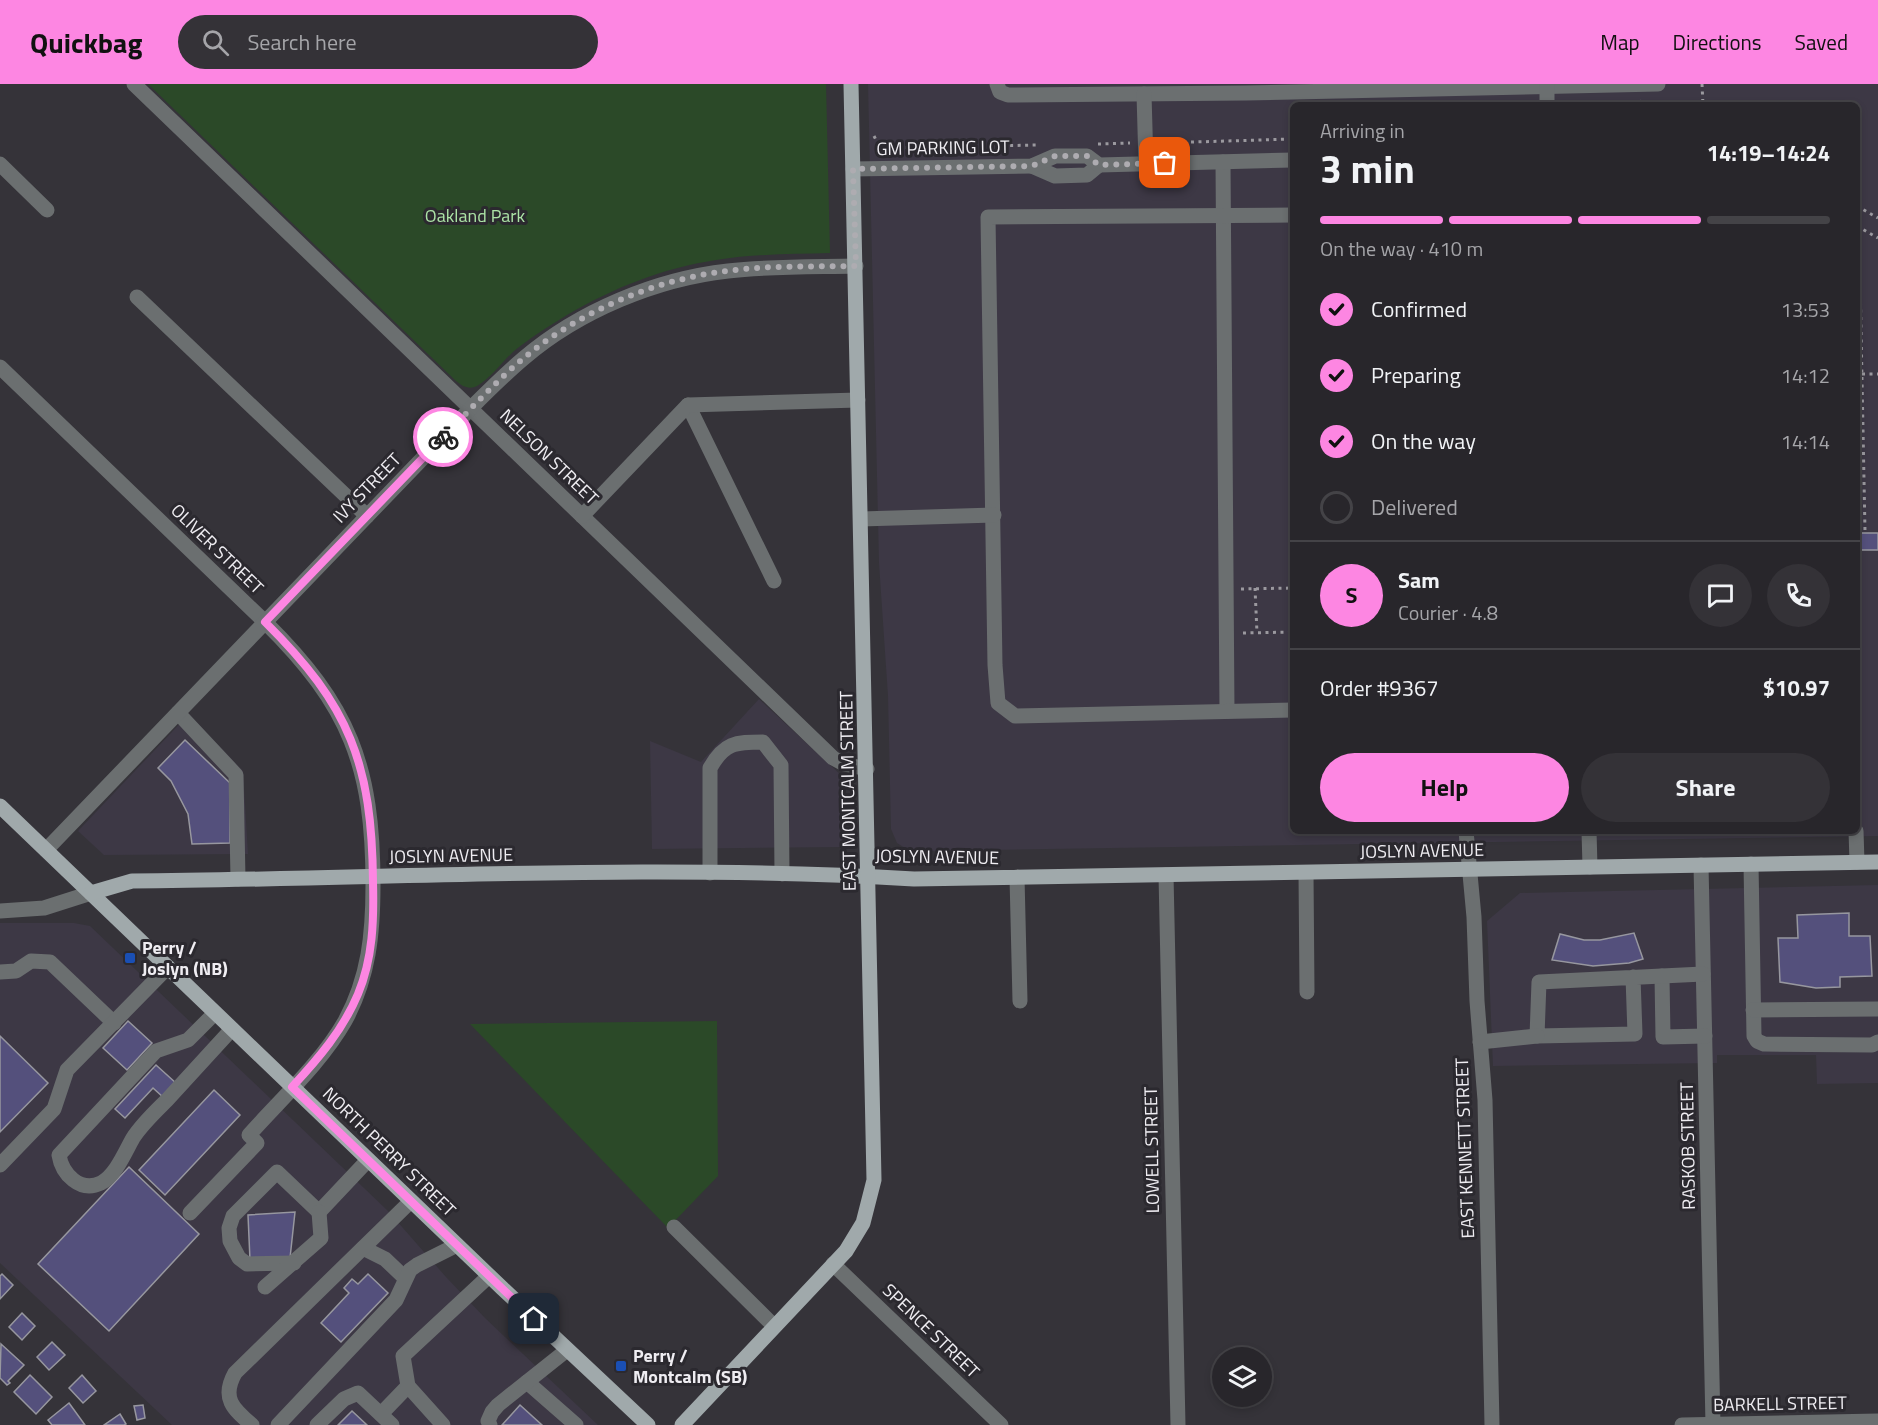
<!DOCTYPE html>
<meta charset="utf-8">
<style>
body{margin:0;font-family:"Titillium Web",sans-serif;background:#343237;color:#f1f3f6;height:100vh;display:flex;flex-direction:column;font-size:22px;white-space:nowrap}
*{box-sizing:border-box;margin:0}
p{font-size:20px;color:#a5a5a9}
.icon{flex:none;width:33px;height:33px;fill:none;stroke:currentColor;stroke-width:2;stroke-linecap:round;stroke-linejoin:round}
.map{position:relative;flex:1;overflow:hidden}
.side{position:absolute;left:1290px;top:18px;width:570px;height:732px;display:flex;flex-direction:column;background:#28262b;border-radius:9px;box-shadow:0 3px 9px #0003,0 0 0 2px #444347}
.side>*{flex:none}
.controls{position:absolute;left:1212px;top:1263px;display:grid;gap:12px}
.controls a{display:grid;place-items:center;width:60px;height:60px;border-radius:50%;background:#28262b;box-shadow:0 3px 9px #0003,0 0 0 2px #444347;font-size:30px}
.pin{position:absolute;display:grid;place-items:center;width:51px;height:51px;color:#fff;margin:-26px;border-radius:12px;box-shadow:0 3px 9px #0006}
.courier{position:absolute;display:grid;place-items:center;width:60px;height:60px;margin:-30px;border:4px solid #fd86e2;border-radius:50%;background:#fff;color:#222;box-shadow:0 2px 8px #0007}
.overview em{font-style:normal;font-weight:700}
.overview div{display:flex;flex-direction:column-reverse}
.overview{display:flex;align-items:center;justify-content:space-between;height:102px;padding:0 30px}
h1{font-size:39px;font-weight:700;line-height:45px}
.bar{display:grid;grid-template-columns:repeat(4,1fr);gap:9px 6px;align-content:center;height:72px;padding:0 30px}
.bar i{height:8px;border-radius:4px;background:#444347}
.bar .active{background:#fd86e2}
.bar p{grid-column:span 4}
.line{display:flex;align-items:center;gap:15px;padding:0 30px;border-top:2px solid #444347}
.line div{flex:1}
.round{display:grid;place-items:center;flex:none;width:63px;height:63px;border-radius:32px;background:#343237}
ol{padding:0 30px;list-style:none}
li{display:flex;align-items:center;gap:18px;height:66px}
li p{margin-inline-start:auto}
li .icon{padding:6px;border-radius:50%;background:#fd86e2;color:#111;stroke-width:4}
li:last-child{color:#a5a5a9}
li i{width:33px;height:33px;border:3px solid #444347;border-radius:50%}
.button{display:flex;gap:12px;margin-top:auto;padding:12px 30px}
.button a{flex:1;height:69px;border-radius:36px;background:#fd86e2;color:#111;font-size:24px;font-weight:700;line-height:69px;text-align:center}
.button a+a{background:#343237;color:#f1f3f6}
header{display:flex;align-items:center;gap:36px;box-sizing:border-box;height:84px;padding:0 30px;background:#fd86e2;color:#111}
header strong{font-size:28px}
nav{display:flex;gap:33px;margin-inline-start:auto;font-size:21px}
.search{width:420px;height:54px;background:#343237;display:flex;align-items:center;gap:15px;box-sizing:border-box;padding:0 21px;border-radius:33px;color:#a5a5a9;font-size:22px}
.map>svg:first-child{display:block}
.built{fill:#3d3845;fill-rule:evenodd}
.green{fill:#2b4928}
.building{fill:#54507c;stroke:#97979f;stroke-width:1.5}
.lines{fill:none;stroke-linecap:round;stroke-linejoin:round}
.path{stroke:#9b999f;stroke-width:3;stroke-dasharray:3 4.5;stroke-linecap:butt}
.minor{stroke:#6b6f70;stroke-width:15}
.major{stroke:#a0a9ab;stroke-width:15}
.done{stroke:#aeacb1;stroke-width:6;stroke-dasharray:0 10.8}
.route{stroke:#fd86e2;stroke-width:8}
.transit-dot{fill:#1a4fb4;stroke:#2b292f;stroke-width:2}
.labels{text-anchor:middle;stroke-width:6;stroke-linejoin:round;paint-order:stroke}
.street-label{font-size:18px;fill:#efedf2;stroke:#2b292f}
.park-label{font-size:18px;fill:#ace3a6;stroke:#2b292f}
.poi-label{font-size:18px;font-weight:bold;fill:#efedf2;stroke:#2b292f;text-anchor:start}
</style>
<header>
<strong>Quickbag</strong>
<div class="search"><svg class="icon" aria-label="search" viewBox="0 0 24 24"><circle cx="10" cy="10" r="6"/><path d="M15 15l6 6"/></svg>Search here</div>
<nav><a>Map</a><a>Directions</a><a>Saved</a></nav>
</header>
<div class="map">
<svg width="1878" height="1341" viewBox="0 0 1878 1341">
<rect width="100%" height="100%" fill="#353339"/>
<g class="built">
<path d="M868,0H1878V752L928,767L905,764L897,759L891,745L888,612L879,479ZM1293,21H1857V747H1293Z"/>
<path d="M759,615L842,692L843,763L652,765L650,657L701,678Z"/>
<path d="M189,630L243,687L248,770L104,771L78,747Z"/>
<path d="M1878,801V999L1817,1000L1816,971H1717V979L1493,982L1487,837L1520,809Z"/>
<path d="M0,839H74L90,842L388,1127L446,1193L485,1234L598,1341H172L0,1179Z"/>
</g>
<g class="green">
<path d="M148,0H826L830,169C792,170 754,170 716,176C663,184 613,204 567,231C549,242 530,254 514,267C502,278 491,294 477,302C469,306 462,302 456,297Z"/>
<path d="M717,937L718,1092L668,1144L470,940Z"/>
</g>
<g class="building">
<rect x="1857" y="449" width="21" height="17"/>
<path d="M185,656L230,699V759L192,760L188,730L171,697L158,684Z"/>
<path d="M1849,829V852H1870L1872,892L1840,893V903L1816,904L1780,898L1778,854H1798L1797,831Z"/>
<path d="M1634,849L1643,875L1629,879L1593,882L1552,876L1560,850L1584,856H1600Z"/>
<path d="M128,937L152,959L127,986L103,964Z"/>
<path d="M0,952L48,999L0,1048Z"/>
<path d="M156,981L177,1000L164,1014L153,1004L125,1034L115,1025Z"/>
<path d="M214,1006L240,1031L165,1111L139,1086Z"/>
<path d="M129,1083L199,1150L109,1247L38,1180Z"/>
<path d="M295,1128L290,1174L250,1176L248,1131Z"/>
<path d="M2,1190L13,1201L0,1215V1192Z"/>
<path d="M368,1190L388,1209L341,1258L321,1239L349,1209L344,1204L352,1195L358,1200Z"/>
<path d="M22,1229L35,1242L22,1256L9,1243Z"/>
<path d="M52,1258L65,1271L49,1286L37,1273Z"/>
<path d="M1,1260L24,1281L8,1297L10,1299L7,1301L0,1294Z"/>
<path d="M30,1291L52,1313L36,1330L14,1308Z"/>
<path d="M82,1291L96,1307L83,1319L69,1304Z"/>
<path d="M69,1319L85,1341H52L48,1336Z"/>
<path d="M143,1321L145,1334L137,1336L134,1322Z"/>
<path d="M520,1321L542,1341H502Z"/>
<path d="M352,1327L367,1341H338Z"/>
<path d="M120,1330L126,1340L124,1341H104Z"/>
</g>
<g class="lines">
<g class="path">
<path d="M1702,0L1703,21"/>
<path d="M1640,17L1647,21"/>
<path d="M874,52L878,60L883,64L1037,61"/>
<path d="M1161,59L1293,55"/>
<path d="M1098,60L1130,59"/>
<path d="M1857,122L1878,134"/>
<path d="M1857,142L1878,154"/>
<path d="M1859,143L1865,447"/>
<path d="M1862,290H1878"/>
<path d="M1255,504L1257,549"/>
<path d="M1241,505L1293,504"/>
<path d="M1243,549L1293,548"/>
</g>
<g class="minor">
<path d="M134,0L833,674L844,680L867,685"/>
<path d="M997,0L1000,8L1008,11L1246,9L1658,0"/>
<path d="M1547,2V21"/>
<path d="M1144,10L1146,80"/>
<path d="M1223,78L1227,627"/>
<path d="M0,80L47,126"/>
<path d="M1032,82L1055,92L1087,91L1099,81"/>
<path d="M853,85L1032,82L1055,72H1087L1099,81L1293,76"/>
<path d="M1293,131L988,133L995,581L998,619L1015,632L1293,626"/>
<path d="M137,213L367,432"/>
<path d="M0,283L265,538C350,622 373,682 373,801C373,849 369,893 345,937C321,979 281,1015 249,1051L257,1059L190,1129"/>
<path d="M688,321L774,497"/>
<path d="M582,432L688,321L858,316"/>
<path d="M861,435L994,431"/>
<path d="M178,629L236,691L238,795"/>
<path d="M1466,747L1474,833L1477,917L1485,1016L1492,1341"/>
<path d="M1589,747L1590,783"/>
<path d="M1856,747L1857,778"/>
<path d="M46,766L471,324C488,307 505,290 524,274C579,227 656,195 728,187C770,182 813,183 856,182"/>
<path d="M1751,780L1754,952L1757,957L1764,960L1872,961L1878,958"/>
<path d="M1701,781L1713,1341"/>
<path d="M710,789V684C724,659 735,658 763,658L781,681L782,790"/>
<path d="M1306,789L1307,908"/>
<path d="M1166,791L1178,1341"/>
<path d="M1017,793L1020,917"/>
<path d="M0,827L44,824L91,809"/>
<path d="M0,888L16,887L31,877L50,878L114,939"/>
<path d="M1662,892L1663,953L1705,952"/>
<path d="M1633,893L1635,950L1537,952L1539,898L1703,890"/>
<path d="M1753,926L1878,925"/>
<path d="M215,929L188,956L156,967L59,1071C62,1090 80,1109 101,1099C116,1091 125,1068 133,1054C142,1040 155,1028 167,1016C188,993 210,969 232,945"/>
<path d="M1480,958L1537,952"/>
<path d="M0,1081L54,1025L67,986L168,883"/>
<path d="M674,1143L774,1242"/>
<path d="M363,1164L385,1175L405,1194"/>
<path d="M294,1179L247,1180L239,1174L230,1157L229,1144L233,1132L277,1088L319,1128L368,1076"/>
<path d="M833,1180L1001,1341"/>
<path d="M265,1203L321,1154L319,1128"/>
<path d="M527,1298L576,1341"/>
<path d="M381,1330L408,1302"/>
<path d="M252,1341C233,1325 221,1314 235,1289L411,1117"/>
<path d="M278,1341L396,1216L410,1186L417,1181L457,1161"/>
<path d="M317,1341L344,1315L358,1309L392,1341"/>
<path d="M443,1341L408,1302L403,1272L489,1192"/>
<path d="M490,1341L488,1337L492,1328L498,1321L567,1266"/>
<path d="M1682,1341L1878,1337"/>
</g>
<g class="major">
<path d="M0,722L502,1204L648,1341"/>
<path d="M91,809L132,797C392,795 654,779 914,795L1878,778"/>
<path d="M682,1341L846,1167L863,1139L874,1096L851,0"/>
</g>
</g>
<g class="lines">
<path class="done" d="M443,353C470,326 496,297 525,273C581,227 656,195 728,187C770,181 813,183 856,182L853,85L1032,82L1055,72H1087L1099,81L1165,79"/>
<path class="route" d="M443,353L265,538C350,622 372,680 373,798C374,836 373,874 358,910C343,946 318,975 292,1003L534,1235"/>
</g>
<g class="transit-dot">
<rect x="124" y="868" width="12" height="12" rx="3"/>
<rect x="615" y="1276" width="12" height="12" rx="3"/>
</g>
<g class="labels">
<g class="street-label">
<text transform="translate(943 64) rotate(-1)" y="6">GM PARKING LOT</text>
<text transform="translate(549 373) rotate(44)" y="6">NELSON STREET</text>
<text transform="translate(367 404) rotate(-46)" y="6">IVY STREET</text>
<text transform="translate(217 465) rotate(44)" y="6">OLIVER STREET</text>
<text transform="translate(848 707) rotate(-91)" y="6">EAST MONTCALM STREET</text>
<text transform="translate(1422 767) rotate(-1)" y="6">JOSLYN AVENUE</text>
<text transform="translate(451 772) rotate(-1)" y="6">JOSLYN AVENUE</text>
<text transform="translate(937 773) rotate(1)" y="6">JOSLYN AVENUE</text>
<text transform="translate(1688 1062) rotate(-91)" y="6">RASKOB STREET</text>
<text transform="translate(1465 1064) rotate(-92)" y="6">EAST KENNETT STREET</text>
<text transform="translate(1152 1066) rotate(-91)" y="6">LOWELL STREET</text>
<text transform="translate(389 1068) rotate(44)" y="6">NORTH PERRY STREET</text>
<text transform="translate(931 1247) rotate(44)" y="6">SPENCE STREET</text>
<text transform="translate(1780 1320) rotate(-1)" y="6">BARKELL STREET</text>
</g>
<g class="park-label">
<text x="475" y="138">Oakland Park</text>
</g>
<g class="poi-label">
<text x="142" y="870">Perry /<tspan x="142" dy="21">Joslyn (NB)</tspan></text>
<text x="633" y="1278">Perry /<tspan x="633" dy="21">Montcalm (SB)</tspan></text>
</g>
</g>
</svg>
<div class="controls">
<a><svg class="icon" aria-label="layers" viewBox="0 0 24 24"><path d="M12 4l9 5-9 5-9-5zM3 14l9 5 9-5"/></svg></a>
</div>
<div class="pin" style="left:1165px;top:79px;background:#ea580c"><svg class="icon" aria-label="bag" viewBox="0 0 24 24"><path d="M5 8h14l-1 12H6zM9 8a3 3 0 0 1 6 0"/></svg></div>
<div class="pin" style="left:534px;top:1235px;background:#1f2937"><svg class="icon" aria-label="home" viewBox="0 0 24 24"><path d="M3 11l9-7 9 7M6 9v11h12V9"/></svg></div>
<div class="courier" style="left:443px;top:353px"><svg class="icon" aria-label="bike" viewBox="0 0 24 24"><circle cx="6" cy="16" r="4"/><circle cx="18" cy="16" r="4"/><path d="M6 16l4-8h5l3 8M10 8l3 8H6M13 5h3"/></svg></div>
<section class="side">
<div class="overview"><div><h1>3 min</h1><p>Arriving in</p></div><em>14:19–14:24</em></div>
<div class="bar"><i class="active"></i><i class="active"></i><i class="active"></i><i></i><p>On the way · 410 m</p></div>
<ol>
<li><svg class="icon" aria-label="check" viewBox="0 0 24 24"><path d="M5 12l5 5 9-10"/></svg>Confirmed<p>13:53</p></li>
<li><svg class="icon" aria-label="check" viewBox="0 0 24 24"><path d="M5 12l5 5 9-10"/></svg>Preparing<p>14:12</p></li>
<li><svg class="icon" aria-label="check" viewBox="0 0 24 24"><path d="M5 12l5 5 9-10"/></svg>On the way<p>14:14</p></li>
<li><i></i>Delivered</li>
</ol>
<div class="line" style="height:108px"><b class="round" style="background:#fd86e2;color:#111">S</b><div><b>Sam</b><p>Courier · 4.8</p></div><a class="round"><svg class="icon" aria-label="chat" viewBox="0 0 24 24"><path d="M4 5h16v11H9l-5 4z"/></svg></a><a class="round"><svg class="icon" aria-label="phone" viewBox="0 0 24 24"><path d="M5 4h4l2 5-3 2q2 4 5 5l2-3 5 2v4C11 20 4 13 5 4z"/></svg></a></div>
<div class="line" style="height:78px"><div>Order #9367</div><b>$10.97</b></div>
<div class="button"><a>Help</a><a>Share</a></div>
</section>
</div>
